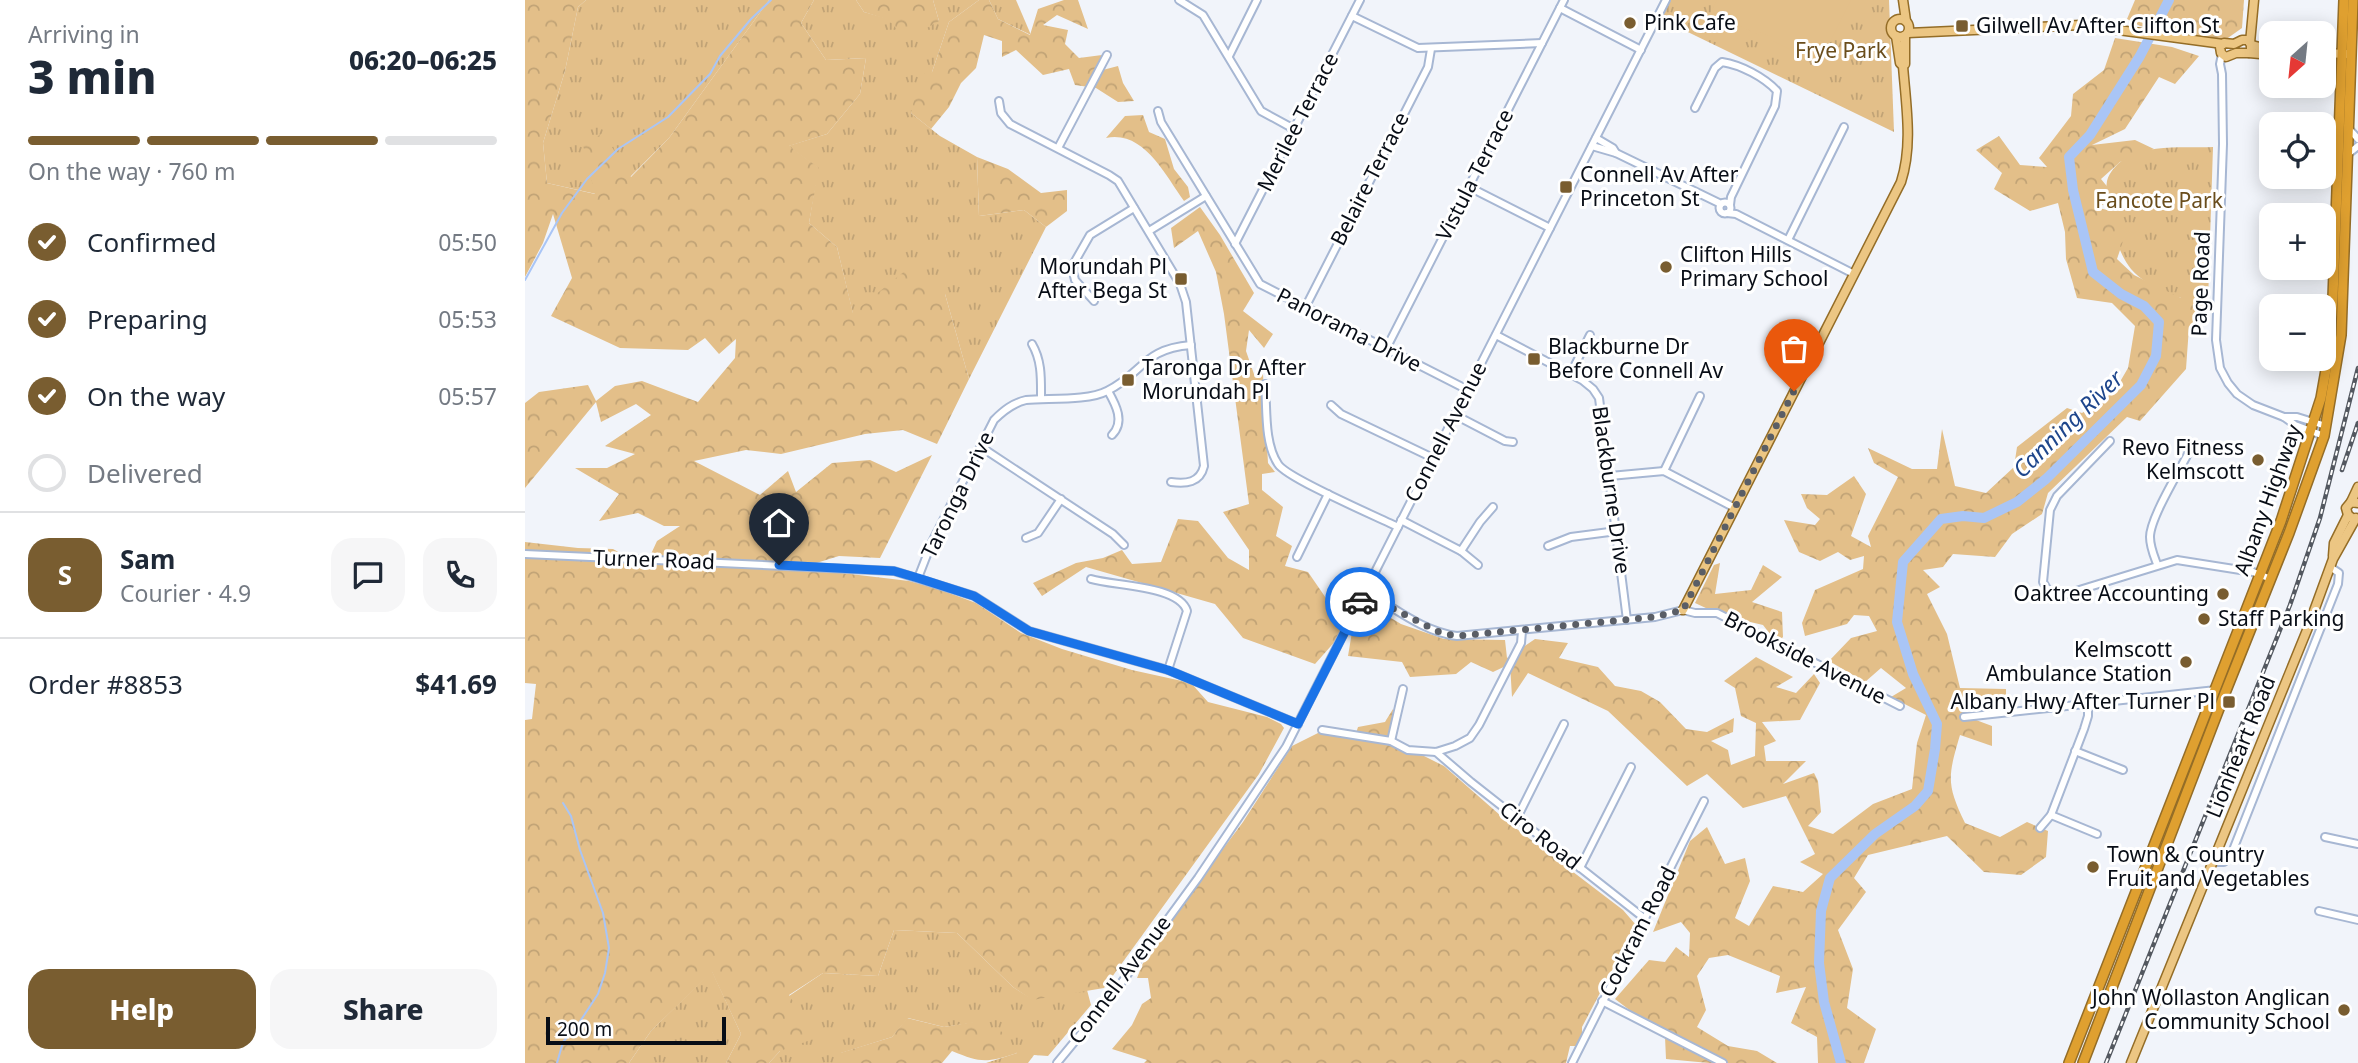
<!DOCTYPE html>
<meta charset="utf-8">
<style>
body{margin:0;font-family:"Noto Sans",sans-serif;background:#f6f6f7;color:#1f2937;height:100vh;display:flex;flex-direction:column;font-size:26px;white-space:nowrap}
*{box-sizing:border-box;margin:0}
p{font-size:23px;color:#747a83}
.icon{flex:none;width:38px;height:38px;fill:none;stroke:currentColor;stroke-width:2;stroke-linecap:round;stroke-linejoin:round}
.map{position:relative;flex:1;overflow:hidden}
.panel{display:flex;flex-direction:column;background:#fff;width:525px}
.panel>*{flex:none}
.needle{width:46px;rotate:207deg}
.buttons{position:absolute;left:1734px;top:21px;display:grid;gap:14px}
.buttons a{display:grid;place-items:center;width:77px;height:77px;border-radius:14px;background:#fff;box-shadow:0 4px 18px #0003;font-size:35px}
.scale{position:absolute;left:21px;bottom:18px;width:180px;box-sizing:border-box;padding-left:7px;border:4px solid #080d16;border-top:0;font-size:19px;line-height:24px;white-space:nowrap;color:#080d16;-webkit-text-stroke:5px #fff;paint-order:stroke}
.pin{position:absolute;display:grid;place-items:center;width:60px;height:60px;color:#fff;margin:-72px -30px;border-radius:50% 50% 50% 0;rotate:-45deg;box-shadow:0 0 7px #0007}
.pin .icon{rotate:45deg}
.courier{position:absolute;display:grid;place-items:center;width:70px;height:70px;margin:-35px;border:5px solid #1a73e8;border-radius:50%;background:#fff;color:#222;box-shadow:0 2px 9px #0007}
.head em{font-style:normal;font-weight:800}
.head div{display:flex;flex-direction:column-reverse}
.head{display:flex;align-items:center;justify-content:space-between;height:119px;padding:0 28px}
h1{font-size:46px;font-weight:800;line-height:52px}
.bar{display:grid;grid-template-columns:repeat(4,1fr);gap:10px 7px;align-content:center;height:84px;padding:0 28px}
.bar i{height:9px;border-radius:5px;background:#e0e1e3}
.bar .selected{background:#795d30}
.bar p{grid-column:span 4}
.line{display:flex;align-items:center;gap:18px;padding:0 28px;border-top:2px solid #e0e1e3}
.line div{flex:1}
.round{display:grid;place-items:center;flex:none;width:74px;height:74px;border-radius:21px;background:#f6f6f7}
ol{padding:0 28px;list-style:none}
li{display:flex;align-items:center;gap:21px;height:77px}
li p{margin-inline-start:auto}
li .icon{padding:7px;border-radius:50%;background:#795d30;color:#fff;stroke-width:4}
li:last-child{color:#747a83}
li i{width:38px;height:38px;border:4px solid #e0e1e3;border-radius:50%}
.button{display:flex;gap:14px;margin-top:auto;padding:14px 28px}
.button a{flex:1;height:80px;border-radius:21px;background:#795d30;color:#fff;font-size:28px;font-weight:800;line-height:80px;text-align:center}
.button a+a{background:#f6f6f7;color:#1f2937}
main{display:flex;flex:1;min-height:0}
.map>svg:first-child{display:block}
.grass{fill:url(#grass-tufts)}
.forest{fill:url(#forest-crowns)}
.pitch{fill:#e3bf89}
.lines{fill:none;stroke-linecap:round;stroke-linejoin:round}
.stream{stroke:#a9c5f6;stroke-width:2}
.river{stroke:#a9c5f6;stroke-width:10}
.minor-casing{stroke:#a7b7d3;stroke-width:10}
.major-casing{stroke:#946d27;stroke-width:11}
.highway-casing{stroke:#946d27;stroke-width:12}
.minor{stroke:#fff;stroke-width:6}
.major{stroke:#ecc683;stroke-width:8}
.highway{stroke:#dfa030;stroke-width:9}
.rail-casing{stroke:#535860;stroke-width:4.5}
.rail{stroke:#fff;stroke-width:2;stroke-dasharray:5;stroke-linecap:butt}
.done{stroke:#5a5e66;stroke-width:7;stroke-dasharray:0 12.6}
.route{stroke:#1a73e8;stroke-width:9}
.poi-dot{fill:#795d30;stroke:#fff;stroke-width:2.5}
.labels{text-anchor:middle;stroke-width:6;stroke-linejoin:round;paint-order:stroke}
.poi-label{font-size:21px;fill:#080d16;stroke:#fff;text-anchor:start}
.park-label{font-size:21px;fill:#6a4d1c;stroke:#fff}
.street-label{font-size:21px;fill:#080d16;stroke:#fff}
.water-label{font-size:23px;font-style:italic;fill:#1e468c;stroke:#fff}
</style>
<main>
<section class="panel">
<div class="head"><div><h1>3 min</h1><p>Arriving in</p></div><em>06:20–06:25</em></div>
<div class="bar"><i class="selected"></i><i class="selected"></i><i class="selected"></i><i></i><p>On the way · 760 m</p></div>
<ol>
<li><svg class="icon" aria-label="check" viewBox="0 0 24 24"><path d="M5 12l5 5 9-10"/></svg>Confirmed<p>05:50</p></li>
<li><svg class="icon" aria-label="check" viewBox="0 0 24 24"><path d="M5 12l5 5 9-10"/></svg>Preparing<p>05:53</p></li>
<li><svg class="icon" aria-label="check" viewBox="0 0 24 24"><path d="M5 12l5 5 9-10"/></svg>On the way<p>05:57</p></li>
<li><i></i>Delivered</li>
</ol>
<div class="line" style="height:126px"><b class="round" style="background:#795d30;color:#fff">S</b><div><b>Sam</b><p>Courier · 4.9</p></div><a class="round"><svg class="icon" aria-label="chat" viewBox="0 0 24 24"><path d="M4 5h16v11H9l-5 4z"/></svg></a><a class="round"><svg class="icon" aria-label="phone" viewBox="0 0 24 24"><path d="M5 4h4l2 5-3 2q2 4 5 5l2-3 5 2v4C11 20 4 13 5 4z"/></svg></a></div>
<div class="line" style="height:91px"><div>Order #8853</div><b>$41.69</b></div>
<div class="button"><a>Help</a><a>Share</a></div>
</section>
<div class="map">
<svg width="1833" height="1063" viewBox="0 0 1833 1063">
<defs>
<pattern id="grass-tufts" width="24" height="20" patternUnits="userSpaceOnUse" patternTransform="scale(1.75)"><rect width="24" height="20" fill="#e3bf89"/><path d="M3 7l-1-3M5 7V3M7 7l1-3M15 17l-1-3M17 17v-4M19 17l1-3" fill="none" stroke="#c1a376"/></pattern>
<pattern id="forest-crowns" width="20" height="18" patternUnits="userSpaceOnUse" patternTransform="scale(1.75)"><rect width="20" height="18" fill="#e3bf89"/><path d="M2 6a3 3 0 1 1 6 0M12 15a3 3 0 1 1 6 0" fill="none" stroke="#c1a376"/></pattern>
</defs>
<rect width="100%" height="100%" fill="#f1f4fa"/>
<g class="grass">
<path d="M61,0H244L144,138L105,177L71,194L22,183L18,143L40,71L53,7Z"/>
<path d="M289,0H331L339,12L364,19L414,21L408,0H454L424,22L407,72L386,113L415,136L452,157L454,216L499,210L521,227L444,379L420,294L328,314L312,247L284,223L293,168L263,146L302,134L335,94L341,58L301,60L276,23Z"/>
<path d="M464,0H491L506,35L473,19Z"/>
<path d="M1146,0H1364L1369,132L1136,19Z"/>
<path d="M1688,147L1683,302C1657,302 1624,289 1606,269C1591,251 1578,204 1582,181C1584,172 1594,161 1603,157C1628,144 1660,148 1688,147Z"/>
<path d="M369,930L432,933L488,987L507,999L562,990L566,1005L523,1056L509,1055L503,1063H461L492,1053L455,1035L453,1022L419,1027L383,1018L367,1037L316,1053L315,1063H244L255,1051L264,996L298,973L353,976Z"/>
<path d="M187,971L216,1034L201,1063H104L126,1031Z"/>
</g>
<g class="forest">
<path d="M0,0H61L53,7L40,71L18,143L22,183L70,194L58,145L78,133L106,177L144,138L244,0H289L276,23L301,60L341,58L335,94L302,134L264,146L294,168L284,223L312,247L328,313L381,270L420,294L444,379L412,444L378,430L340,434L256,454L221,450L169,461L235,495L263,471L271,492L307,463L345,460L371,472L407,455L355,558L314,556L275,568L384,581L416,590L451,603L496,633L537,649L607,670L666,683L683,702L742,717L756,724L759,728L734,774L579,988L507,1000L488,987L432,933L369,930L353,976L298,973L264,995L291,1038L255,1051L244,1063H201L216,1034L187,972L126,1031L104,1063H0V720L7,719L11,684L0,683V542L53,548L88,549L120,567L132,541L155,526H139L113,513L74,521L94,494L50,468H82L110,454L80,446L126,415L111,404L76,422L71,402L0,488V403L14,392L63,385L71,401L90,386L117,381L173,402L210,358L211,339L194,354L180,338L163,350L95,348L26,316L47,278L28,214L18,243L0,277Z"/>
<path d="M331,0H408L414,21L381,40L364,20L339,12Z"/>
<path d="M454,0H464L473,19L505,35L513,9L539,0H553L563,29L532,15L518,25L543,30L540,44L554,58L577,55L570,72L593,66L598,83L609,101L593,102L571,88L550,85L544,69L518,75L491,50L477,57V41L459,35L451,68L436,83L424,107L406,129L386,113L395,75L407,72L424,22Z"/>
<path d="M1610,0H1719L1717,28L1700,40L1615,26L1602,19Z"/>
<path d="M1590,38L1647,47L1674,56L1650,84L1634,77L1600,129L1567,145L1610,140L1629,149L1595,162L1576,179L1589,195L1574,208L1586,211L1600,235L1592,259L1609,275L1656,298L1678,282L1681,312L1664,327L1661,369L1615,421L1602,417L1523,493L1517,514L1487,534L1470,557L1428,554L1418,567L1398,570L1415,587L1402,594L1422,634L1435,688L1481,689V705L1461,704L1435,714L1467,726V746L1435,735C1423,776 1421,784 1440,823L1475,837L1502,822L1523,831L1521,857L1496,875L1459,872L1422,836L1343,855L1329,878L1341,892L1313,930L1328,969L1322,1008L1351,1029L1339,1063H1293L1292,1037L1266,1023L1281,987L1251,993L1255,976L1203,955L1184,958L1172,976L1181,1010L1172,1027L1203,1046L1232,1051L1252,1063H1184L1141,1059L1140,1037L1090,999L1124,960L1140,962L1151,947L1164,957L1165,933L1156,922L1128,932L1165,841L1182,827L1200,864L1220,858L1225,881L1210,918L1224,926L1248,886L1278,892L1298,874L1275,862L1290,854L1261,796L1218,808L1182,774L1162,786L1083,711L1003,673L987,697L985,664L968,672L946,662L931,674L885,677L877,662L823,656L829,620L790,664L718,638L690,604L561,567L517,596L508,583L551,563L578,558L597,550L607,564L636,562L653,519L673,521L703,558L724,570V550L698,512L724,504L699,314L691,272L673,231L649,248L646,228L675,207L695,235L729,293L718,311L748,334L739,348L724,330L721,351L730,377L738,374L743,463L750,472L737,474V490L758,507L751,536L767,546L760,566L783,572L805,604L817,588L823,614L841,615L846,606L876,624L919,639L980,640L982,658L1010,639L1043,643L1034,658L1073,667L1090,686L1116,691L1135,702L1161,729L1182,732L1209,718L1208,732L1186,741L1203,750L1206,765L1230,756L1231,723L1216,716L1210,688L1199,681L1231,657L1268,677L1251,687L1271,693L1289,674L1295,683L1275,720L1237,722L1251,741L1239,746L1241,761H1281L1258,784L1289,773L1293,781L1296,812L1283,826L1308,834L1348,804L1387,789L1392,743L1401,715L1366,697L1381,688L1356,668L1340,682L1304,661L1326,638L1352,631L1344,616L1329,615L1322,624L1280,636L1277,623L1290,590L1338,569L1339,556L1325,560L1313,552L1295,561L1274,552L1259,520L1290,525L1295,519L1282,508L1276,494L1302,495L1329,476L1341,494L1326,536L1346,547L1343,536L1373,477L1349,463L1343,448L1387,469H1412L1417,429L1430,486L1461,493L1489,467L1492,447L1542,408L1557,413L1589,392L1603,368L1610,326L1587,303L1552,298L1541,259L1540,232L1533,203L1505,211L1469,189L1477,173L1451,150L1474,136L1495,165L1522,167L1514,158L1546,116L1548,94L1579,70Z"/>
<path d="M618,115L624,132L640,139L649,169L663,187L665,197L659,201C640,175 619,130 581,138L600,116Z"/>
<path d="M452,157L483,169L516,193L542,190V211L521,227L499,210L454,216Z"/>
<path d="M1195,563L1190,594L1226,590L1238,565L1257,577L1227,602L1257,612L1258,637L1252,643L1238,625L1196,615L1170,603L1189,565Z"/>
<path d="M868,709L867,746L897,755L919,766L984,823L1098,910L1111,925L1057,1027V1046H1045L1041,1063H619L622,1060L587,1049L607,1025L617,1004L626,998L623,978H612L624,948L718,822L767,746L793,733L829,739L833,727L860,722Z"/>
<path d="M382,1018L419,1027L454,1021L456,1035L476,1031L492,1053C461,1063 456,1063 427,1051L417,1063H315V1053L367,1037Z"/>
</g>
<path class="pitch" d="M1192,0H1326L1294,64L1246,40L1247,37L1236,32L1234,35L1186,12Z"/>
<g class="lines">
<g class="stream">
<path d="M0,280L37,213L62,179L93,149L143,117L185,74L195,56L226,19L246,0"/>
<path d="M32,1063L38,1042L52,1026L73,994L80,973L84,948L78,913L55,850L46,816L38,803"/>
</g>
<path class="river" d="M1316,1063L1299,1002L1294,963L1296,911L1305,878L1350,834L1390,806L1403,791L1410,749L1412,724L1388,674L1372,622L1378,562L1416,519L1438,516L1459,518L1492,502L1521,479L1616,385L1631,356L1634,322L1619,306L1596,294L1568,272L1548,190L1544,157L1565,135L1615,56L1644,0"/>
<defs>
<g id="minor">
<path d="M654,0L678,15L736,111L769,129"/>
<path d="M1035,8L1116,50"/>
<path d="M827,16L893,48L1017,43"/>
<path d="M1697,54L1695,64L1697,74L1698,144L1691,340L1695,368L1703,383L1712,394L1728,405L1759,417L1770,425L1799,436"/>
<path d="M704,56L732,0"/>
<path d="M474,101L476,113L485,124L584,175L593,181L655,284L661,302L679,466C675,483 661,484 646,482"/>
<path d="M1170,108L1190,68L1197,62C1216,65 1239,77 1252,91L1250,106L1206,197L1205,205"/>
<path d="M633,111L636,122L735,284L943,390"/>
<path d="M1825,130L1833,139"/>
<path d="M1071,138L1088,148L1091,153"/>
<path d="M1067,146L1091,153L1196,204"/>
<path d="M533,148L582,55"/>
<path d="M1823,154L1833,146"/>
<path d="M944,187L1025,228"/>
<circle cx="1200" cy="208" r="5.5"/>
<path d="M1202,213L1211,214L1329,274"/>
<path d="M624,231L681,196"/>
<path d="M1263,240L1319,127"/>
<path d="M710,244L835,0"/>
<path d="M569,301L550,280L548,272L549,263L565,235L609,208"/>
<path d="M780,308L903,67L906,49"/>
<path d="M971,335L1057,380L1068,389L1074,398L1102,620"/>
<path d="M507,344C517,361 516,379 516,398"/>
<path d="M861,349L1039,0"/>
<path d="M1046,373L1065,335"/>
<path d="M740,384C742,409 739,443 753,464C761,478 853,517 873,527"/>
<path d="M583,391C591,405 600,422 587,435"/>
<path d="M806,405L816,414L908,458"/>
<path d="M930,415L980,441L988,442"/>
<path d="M1759,417H1772L1801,426"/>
<path d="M1585,441L1532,496L1525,510L1518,582L1524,592L1538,595L1652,560L1728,572L1746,579"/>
<path d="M456,447L588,534L599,545"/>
<path d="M1139,471L1175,396"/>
<path d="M1085,476L1139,471L1210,508"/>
<path d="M876,520L936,551L953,565"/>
<path d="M501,538L513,533L536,499"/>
<path d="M1023,546L1046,537L1092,531"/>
<path d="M936,551L955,522L968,507"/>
<path d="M0,554L369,571L449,596L504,631L643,670L773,724"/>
<path d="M772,557L803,494"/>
<path d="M1632,564C1629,556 1625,547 1625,537C1625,518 1655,470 1665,450"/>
<path d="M393,578L407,542L469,420C479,410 488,403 501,400C524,398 563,401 582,391C619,373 617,349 666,345"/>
<path d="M566,579C588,586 654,585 662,611L643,670"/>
<path d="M840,591C869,607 898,632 932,636L1130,617L1158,610L1170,613H1192L1375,706"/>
<path d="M837,598L857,603"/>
<path d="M1439,717L1691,690"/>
<path d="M797,730L866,741L883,750L911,752L930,746L945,738L954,725L996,643L997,631"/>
<path d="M866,741L878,689"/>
<path d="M1550,751L1598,770"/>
<path d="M911,752L946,782L1119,918"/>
<path d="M1526,815L1572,834"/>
<path d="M992,818L1039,724"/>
<path d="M1515,828L1526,815L1559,729L1563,716V703"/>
<path d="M1800,837L1833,844"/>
<path d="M1687,862H1699L1706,855L1813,584L1814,573L1805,567"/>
<path d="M1055,868L1106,767"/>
<path d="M1794,911L1833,920"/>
<path d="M1077,1001L1198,1063"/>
<path d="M532,1063L583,1001L673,878L761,747L1141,0"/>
<path d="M1047,1063L1179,801"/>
</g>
<g id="major">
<path d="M1378,0L1381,21"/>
<circle cx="1375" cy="28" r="9"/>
<path d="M1383,33L1556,25L1698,44"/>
<path d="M1717,40H1723L1726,44V50L1723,53H1711L1701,57L1696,53L1695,47L1699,43L1709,44Z"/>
<path d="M1725,43L1729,0"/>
<path d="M1727,45L1746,50"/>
<path d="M1724,53L1746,55"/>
<path d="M1799,53L1821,54"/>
<path d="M1380,64V36"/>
<path d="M1826,502L1833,487"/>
<path d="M1827,518L1823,515L1821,508L1826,502L1833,503"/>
<path d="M1808,556L1809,543L1823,515"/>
<path d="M1158,610L1376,182C1388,145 1381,105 1378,66L1375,63L1371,36"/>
<path d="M1606,1063L1782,630L1808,559L1831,518"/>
</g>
<g id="highway">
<path d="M1544,1063L1756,521L1796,398L1804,353L1808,298L1819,0"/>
<path d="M1558,1063L1700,693L1764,533L1799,436L1816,335L1828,0"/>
</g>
</defs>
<use href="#minor" class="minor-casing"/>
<use href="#major" class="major-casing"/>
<use href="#highway" class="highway-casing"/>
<use href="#minor" class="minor"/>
<use href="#major" class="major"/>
<use href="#highway" class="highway"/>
<defs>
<g id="rail">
<path d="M1817,470L1833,423"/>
<path d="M1581,1063L1765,605L1795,518L1833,368"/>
</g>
</defs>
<use href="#rail" class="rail-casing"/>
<use href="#rail" class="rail"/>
</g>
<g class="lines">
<path class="done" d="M835,602L837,598L857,603L916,633L932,636L1129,617L1158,610L1269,391"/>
<path class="route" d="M254,565L369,571L393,578L449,596L504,631L643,670L773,724L835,602"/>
</g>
<g class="poi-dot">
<circle cx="1105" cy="23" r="7"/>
<rect x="1430" y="19" width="14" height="14" rx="3.5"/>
<rect x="1034" y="180" width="14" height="14" rx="3.5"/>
<circle cx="1141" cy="267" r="7"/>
<rect x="649" y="272" width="14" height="14" rx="3.5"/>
<rect x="1002" y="352" width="14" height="14" rx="3.5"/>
<rect x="596" y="373" width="14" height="14" rx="3.5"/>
<circle cx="1733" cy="460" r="7"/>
<circle cx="1698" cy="594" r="7"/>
<circle cx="1679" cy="619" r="7"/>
<circle cx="1661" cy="662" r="7"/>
<rect x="1697" y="695" width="14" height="14" rx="3.5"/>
<circle cx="1568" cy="867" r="7"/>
<circle cx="1819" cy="1010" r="7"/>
</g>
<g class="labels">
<g class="poi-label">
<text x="1119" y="30">Pink Cafe</text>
<text x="1451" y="33">Gilwell Av After Clifton St</text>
<text x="1055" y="182">Connell Av After<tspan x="1055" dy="24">Princeton St</tspan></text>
<text x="1155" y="262">Clifton Hills<tspan x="1155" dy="24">Primary School</tspan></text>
<text x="642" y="274" text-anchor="end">Morundah Pl<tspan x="642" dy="24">After Bega St</tspan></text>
<text x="1023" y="354">Blackburne Dr<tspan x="1023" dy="24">Before Connell Av</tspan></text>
<text x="617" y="375">Taronga Dr After<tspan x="617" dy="24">Morundah Pl</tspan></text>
<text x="1719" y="455" text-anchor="end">Revo Fitness<tspan x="1719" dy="24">Kelmscott</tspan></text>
<text x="1684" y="601" text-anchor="end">Oaktree Accounting</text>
<text x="1693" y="626">Staff Parking</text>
<text x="1647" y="657" text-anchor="end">Kelmscott<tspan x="1647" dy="24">Ambulance Station</tspan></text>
<text x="1690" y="709" text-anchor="end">Albany Hwy After Turner Pl</text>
<text x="1582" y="862">Town &amp; Country<tspan x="1582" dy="24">Fruit and Vegetables</tspan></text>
<text x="1805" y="1005" text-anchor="end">John Wollaston Anglican<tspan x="1805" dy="24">Community School</tspan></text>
</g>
<g class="park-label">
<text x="1316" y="58">Frye Park</text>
<text x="1634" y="208">Fancote Park</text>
</g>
<g class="street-label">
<text transform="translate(773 122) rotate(-63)" y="7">Merilee Terrace</text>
<text transform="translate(950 175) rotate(-63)" y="7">Vistula Terrace</text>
<text transform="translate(845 179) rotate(-63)" y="7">Belaire Terrace</text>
<text transform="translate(1676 284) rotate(-88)" y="7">Page Road</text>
<text transform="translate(824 330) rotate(27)" y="7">Panorama Drive</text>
<text transform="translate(921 432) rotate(-63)" y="7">Connell Avenue</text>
<text transform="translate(1086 490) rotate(82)" y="7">Blackburne Drive</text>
<text transform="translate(433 495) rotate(-64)" y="7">Taronga Drive</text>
<text transform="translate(1743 500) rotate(-70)" y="7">Albany Highway</text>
<text transform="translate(129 560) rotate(2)" y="7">Turner Road</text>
<text transform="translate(1280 658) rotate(27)" y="7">Brookside Avenue</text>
<text transform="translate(1716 747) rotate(-68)" y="7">Lionheart Road</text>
<text transform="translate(1015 836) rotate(38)" y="7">Ciro Road</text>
<text transform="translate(1113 932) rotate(-63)" y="7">Cockram Road</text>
<text transform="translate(595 980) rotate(-53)" y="7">Connell Avenue</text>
</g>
<g class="water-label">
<text transform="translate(1543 424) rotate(-44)" y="8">Canning River</text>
</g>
</g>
</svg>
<div class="buttons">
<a><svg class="needle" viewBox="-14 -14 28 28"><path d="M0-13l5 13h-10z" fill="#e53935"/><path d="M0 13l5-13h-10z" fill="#747a83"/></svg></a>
<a><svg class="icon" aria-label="locate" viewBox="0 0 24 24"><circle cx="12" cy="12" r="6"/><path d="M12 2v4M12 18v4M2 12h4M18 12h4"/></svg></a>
<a>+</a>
<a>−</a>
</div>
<div class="scale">200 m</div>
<div class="pin" style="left:1269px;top:391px;background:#ea580c"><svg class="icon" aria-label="bag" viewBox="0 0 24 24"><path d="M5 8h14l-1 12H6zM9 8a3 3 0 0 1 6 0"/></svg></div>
<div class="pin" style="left:254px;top:565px;background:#1f2937"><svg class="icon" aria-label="home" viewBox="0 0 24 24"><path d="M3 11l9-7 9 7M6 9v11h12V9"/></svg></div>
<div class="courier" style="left:835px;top:602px"><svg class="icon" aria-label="car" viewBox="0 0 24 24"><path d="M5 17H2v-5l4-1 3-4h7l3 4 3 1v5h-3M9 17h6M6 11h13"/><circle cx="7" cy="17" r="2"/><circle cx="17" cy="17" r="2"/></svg></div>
</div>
</main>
